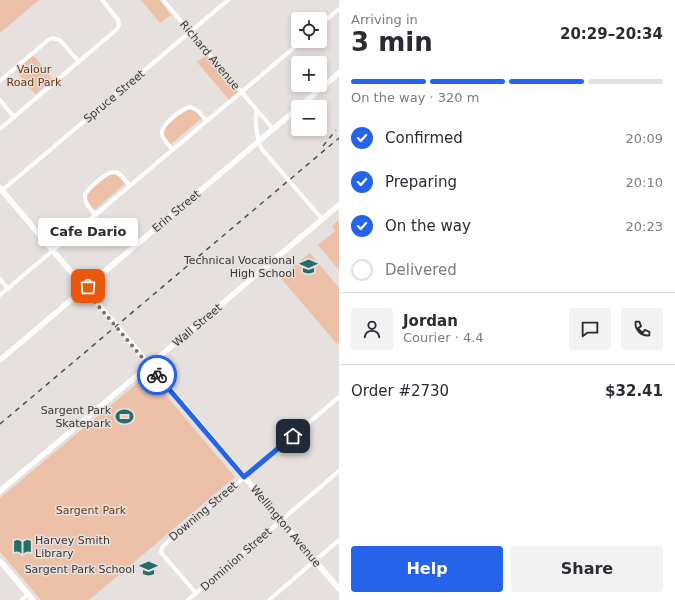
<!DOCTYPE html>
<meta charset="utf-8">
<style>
body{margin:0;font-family:"DejaVu Sans",sans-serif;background:#f2f2f3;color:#2b2b33;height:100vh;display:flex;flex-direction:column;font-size:15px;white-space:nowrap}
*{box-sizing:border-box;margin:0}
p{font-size:13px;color:#7c7c81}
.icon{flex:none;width:22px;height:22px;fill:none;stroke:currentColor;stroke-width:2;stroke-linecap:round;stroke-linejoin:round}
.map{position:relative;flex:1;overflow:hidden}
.panel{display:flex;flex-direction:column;background:#fff;width:336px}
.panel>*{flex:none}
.tools{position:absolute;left:291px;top:12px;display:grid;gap:8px}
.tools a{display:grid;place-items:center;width:36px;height:36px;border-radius:4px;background:#fff;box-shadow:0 2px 6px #0003;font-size:20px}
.pin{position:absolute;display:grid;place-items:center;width:34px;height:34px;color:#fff;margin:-17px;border-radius:8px;box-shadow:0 2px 6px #0006}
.courier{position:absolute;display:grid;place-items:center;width:40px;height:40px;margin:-20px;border:3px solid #2563eb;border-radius:50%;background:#fff;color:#222;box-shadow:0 1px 5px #0007}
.bubble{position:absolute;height:28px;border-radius:4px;background:#fff;box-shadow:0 2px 6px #0003;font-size:13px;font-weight:700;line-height:28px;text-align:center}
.headline em{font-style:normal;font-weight:700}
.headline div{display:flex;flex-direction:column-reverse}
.headline{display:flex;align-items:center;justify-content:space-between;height:68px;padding:0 12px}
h1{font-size:26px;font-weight:700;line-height:30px}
.bar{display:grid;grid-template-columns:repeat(4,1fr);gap:6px 4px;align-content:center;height:48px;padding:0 12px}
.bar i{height:5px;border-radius:3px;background:#e1e1e2}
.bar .on{background:#2563eb}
.bar p{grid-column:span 4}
.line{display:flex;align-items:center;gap:10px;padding:0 12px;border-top:1px solid #e1e1e2}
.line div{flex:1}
.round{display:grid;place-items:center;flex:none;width:42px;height:42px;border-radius:4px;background:#f2f2f3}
ol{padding:0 12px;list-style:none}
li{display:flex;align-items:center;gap:12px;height:44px}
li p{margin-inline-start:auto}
li .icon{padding:4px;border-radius:50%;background:#2563eb;color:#fff;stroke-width:4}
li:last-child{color:#7c7c81}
li i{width:22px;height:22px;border:2px solid #e1e1e2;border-radius:50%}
.cta{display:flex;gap:8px;margin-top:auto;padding:8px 12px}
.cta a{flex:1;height:46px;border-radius:4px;background:#2563eb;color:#fff;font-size:16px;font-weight:700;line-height:46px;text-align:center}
.cta a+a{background:#f2f2f3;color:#2b2b33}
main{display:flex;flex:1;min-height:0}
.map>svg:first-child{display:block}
.green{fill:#edc1a7}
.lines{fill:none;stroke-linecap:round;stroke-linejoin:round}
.street{stroke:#fff;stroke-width:4}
.secondary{stroke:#fff;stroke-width:5.5}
.rail{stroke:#514e4d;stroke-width:1.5;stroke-dasharray:5 5;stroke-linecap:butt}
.done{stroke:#767271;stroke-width:4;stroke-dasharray:0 7.2}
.route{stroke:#2563eb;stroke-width:5}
.labels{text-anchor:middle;stroke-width:3;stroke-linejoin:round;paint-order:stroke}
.street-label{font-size:11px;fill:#393736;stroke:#e6e1df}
.park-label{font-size:11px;fill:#6b370f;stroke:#e6e1df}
.poi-label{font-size:11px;fill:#393736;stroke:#e6e1df;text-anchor:end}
</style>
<main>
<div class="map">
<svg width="339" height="600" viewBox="0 0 339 600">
<rect width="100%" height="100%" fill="#e6e1df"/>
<g class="green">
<path d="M0,0H39L0,33Z"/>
<path d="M141,0H160L171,15L160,23Z"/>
<path d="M207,55L238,92L229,100L197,62Z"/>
<path d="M32,56L35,57L53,80L35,94L16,71Z"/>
<path d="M189,109L196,112L202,118L171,144C168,141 164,138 164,134C163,126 182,112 189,109Z"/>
<path d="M112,174L118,176L125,184L94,210C82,197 87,193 98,183C103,180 107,176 112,174Z"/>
<path d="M339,220V270L318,245L335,231L332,226Z"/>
<path d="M310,253L339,288V342L337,344L280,277Z"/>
<path d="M148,374L235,477L89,600H41L0,552V498Z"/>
</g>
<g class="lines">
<g class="street">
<path d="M163,0L273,129"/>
<path d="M320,25L339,9"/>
<path d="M0,81L47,41L52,38L60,40L79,62"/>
<path d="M0,100L14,117"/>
<path d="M257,111C254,122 257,136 261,148L322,219"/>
<path d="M0,129L117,29L119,24L118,20L102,0"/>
<path d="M173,150C169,145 163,140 162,134C160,125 182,109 190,107L197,110L207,121"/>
<path d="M0,192L228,0"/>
<path d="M96,215C92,210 84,204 85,196C86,189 109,170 116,172C122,174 126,182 130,186"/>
<path d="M0,279L8,289"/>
<path d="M0,295L302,41"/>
<path d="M196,593L164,556L161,552L162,547L339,397"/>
<path d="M22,600L28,594"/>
<path d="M188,600L339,471"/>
<path d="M269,600L339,540"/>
</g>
<g class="secondary">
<path d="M299,107L339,73"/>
<path d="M0,188L339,589"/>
<path d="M0,360L298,108"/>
<path d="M0,491L339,205"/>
<path d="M0,561L33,600"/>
</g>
<g class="rail">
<path d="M323,146L336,130"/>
<path d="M0,424L339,138"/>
</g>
</g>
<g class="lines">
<path class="done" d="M88,286L84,289L157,375"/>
<path class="route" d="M157,375L244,477L293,436"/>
</g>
<defs>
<symbol id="school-bare" viewBox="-9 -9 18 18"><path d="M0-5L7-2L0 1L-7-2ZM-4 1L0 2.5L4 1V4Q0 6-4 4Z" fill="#236e6b" stroke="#e6e1df" stroke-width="2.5" paint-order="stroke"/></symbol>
<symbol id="stadium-bare" viewBox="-9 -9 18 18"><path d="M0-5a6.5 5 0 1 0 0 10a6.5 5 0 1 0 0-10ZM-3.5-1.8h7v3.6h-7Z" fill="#236e6b" stroke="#e6e1df" stroke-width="2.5" paint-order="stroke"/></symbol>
<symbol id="library-bare" viewBox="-9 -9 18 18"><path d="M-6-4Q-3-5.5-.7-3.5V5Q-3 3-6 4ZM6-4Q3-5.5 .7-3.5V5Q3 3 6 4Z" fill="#236e6b" stroke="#e6e1df" stroke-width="2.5" paint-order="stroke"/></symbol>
</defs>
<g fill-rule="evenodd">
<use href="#school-bare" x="296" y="254" width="25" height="25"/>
<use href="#stadium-bare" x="112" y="404" width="25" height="25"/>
<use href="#library-bare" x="10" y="534" width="25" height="25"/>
<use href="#school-bare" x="136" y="556" width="25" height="25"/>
</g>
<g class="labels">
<g class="street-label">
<text transform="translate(210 55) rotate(50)" y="4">Richard Avenue</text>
<text transform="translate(114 96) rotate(-40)" y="4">Spruce Street</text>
<text transform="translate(176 211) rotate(-40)" y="4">Erin Street</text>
<text transform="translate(197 325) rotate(-40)" y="4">Wall Street</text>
<text transform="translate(203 511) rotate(-40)" y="4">Downing Street</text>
<text transform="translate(286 526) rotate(50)" y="4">Wellington Avenue</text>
<text transform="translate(236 559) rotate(-41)" y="4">Dominion Street</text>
</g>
<g class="park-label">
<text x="34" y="73">Valour<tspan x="34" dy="13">Road Park</tspan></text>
<text x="91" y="514">Sargent Park</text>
</g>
<g class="poi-label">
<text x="295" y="264">Technical Vocational<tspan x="295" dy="13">High School</tspan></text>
<text x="111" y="414">Sargent Park<tspan x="111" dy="13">Skatepark</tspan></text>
<text x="35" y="544" text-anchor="start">Harvey Smith<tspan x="35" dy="13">Library</tspan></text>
<text x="135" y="573">Sargent Park School</text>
</g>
</g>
</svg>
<div class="tools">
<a><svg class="icon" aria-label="locate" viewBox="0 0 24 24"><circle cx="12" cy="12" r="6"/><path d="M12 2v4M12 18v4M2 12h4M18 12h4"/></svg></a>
<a>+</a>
<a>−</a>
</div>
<div class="pin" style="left:88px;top:286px;background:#ea580c"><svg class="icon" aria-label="bag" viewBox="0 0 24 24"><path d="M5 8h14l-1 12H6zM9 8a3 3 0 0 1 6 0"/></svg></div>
<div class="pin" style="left:293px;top:436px;background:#1f2937"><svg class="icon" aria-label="home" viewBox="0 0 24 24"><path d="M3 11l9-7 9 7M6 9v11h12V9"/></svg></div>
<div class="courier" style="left:157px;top:375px"><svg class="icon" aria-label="bike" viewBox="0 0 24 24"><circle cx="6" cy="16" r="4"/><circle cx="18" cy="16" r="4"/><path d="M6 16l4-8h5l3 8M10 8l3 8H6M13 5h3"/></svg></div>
<div class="bubble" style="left:38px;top:218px;width:100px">Cafe Dario</div>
</div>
<section class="panel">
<div class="headline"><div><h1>3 min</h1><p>Arriving in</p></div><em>20:29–20:34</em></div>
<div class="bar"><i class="on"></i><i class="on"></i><i class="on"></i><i></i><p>On the way · 320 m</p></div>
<ol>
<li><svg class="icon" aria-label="check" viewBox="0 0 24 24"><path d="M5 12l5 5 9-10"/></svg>Confirmed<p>20:09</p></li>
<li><svg class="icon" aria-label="check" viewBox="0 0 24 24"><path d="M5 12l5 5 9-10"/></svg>Preparing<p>20:10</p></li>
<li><svg class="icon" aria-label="check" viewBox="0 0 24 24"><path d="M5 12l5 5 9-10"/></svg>On the way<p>20:23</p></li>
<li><i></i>Delivered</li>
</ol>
<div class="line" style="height:72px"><a class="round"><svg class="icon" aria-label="person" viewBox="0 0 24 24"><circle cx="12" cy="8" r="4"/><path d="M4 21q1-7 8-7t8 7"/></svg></a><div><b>Jordan</b><p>Courier · 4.4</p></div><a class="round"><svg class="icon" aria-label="chat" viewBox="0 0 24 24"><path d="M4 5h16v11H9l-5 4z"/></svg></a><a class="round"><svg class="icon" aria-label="phone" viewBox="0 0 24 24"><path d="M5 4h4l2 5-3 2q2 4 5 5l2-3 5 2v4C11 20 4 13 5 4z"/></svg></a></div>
<div class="line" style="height:52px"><div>Order #2730</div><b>$32.41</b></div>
<div class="cta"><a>Help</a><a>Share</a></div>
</section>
</main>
